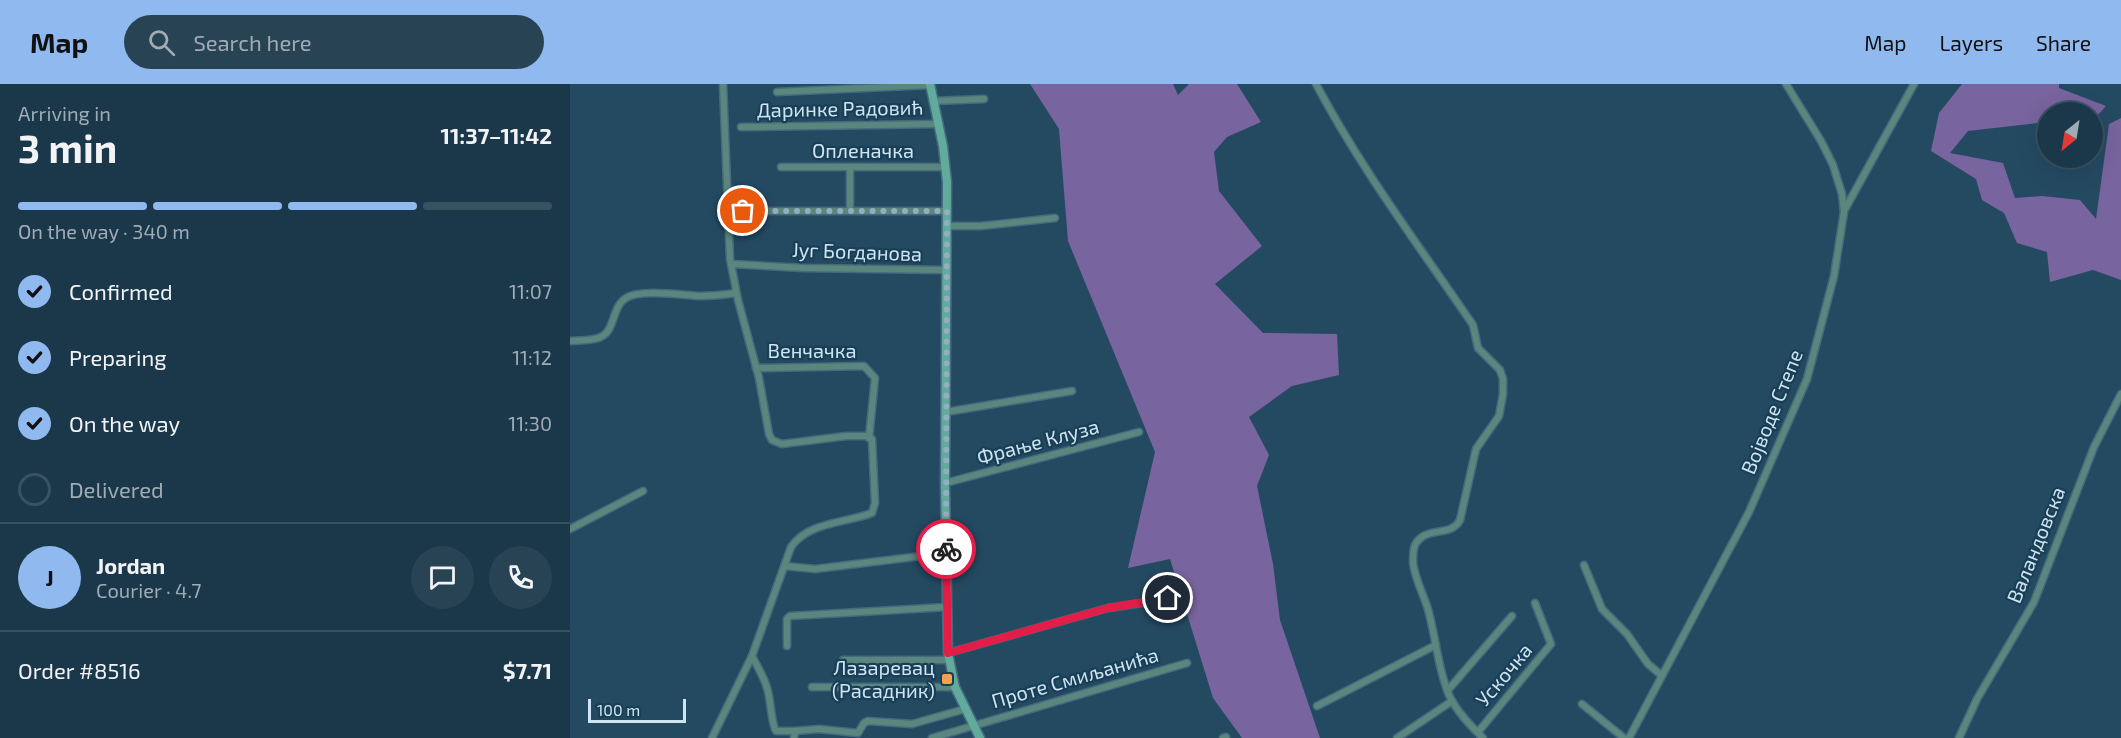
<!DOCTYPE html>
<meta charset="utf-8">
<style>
body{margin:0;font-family:"Exo 2",sans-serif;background:#284354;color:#f1f3f6;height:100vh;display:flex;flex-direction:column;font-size:22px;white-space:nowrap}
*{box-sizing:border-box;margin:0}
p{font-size:20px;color:#a0acb5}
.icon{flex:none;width:33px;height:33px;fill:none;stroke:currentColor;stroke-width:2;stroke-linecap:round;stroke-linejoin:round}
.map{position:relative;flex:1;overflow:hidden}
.details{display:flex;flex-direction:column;background:#1b384a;width:570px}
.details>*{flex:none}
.needle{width:39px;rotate:210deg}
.controls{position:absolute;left:1467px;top:18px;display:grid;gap:12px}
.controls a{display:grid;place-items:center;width:66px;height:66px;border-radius:50%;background:#1b384a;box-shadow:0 6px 24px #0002,0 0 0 2px #395262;font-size:30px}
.scale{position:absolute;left:18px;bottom:15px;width:98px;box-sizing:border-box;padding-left:6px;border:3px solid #cfe4f2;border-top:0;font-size:16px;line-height:21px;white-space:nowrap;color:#cfe4f2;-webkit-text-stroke:4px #193f56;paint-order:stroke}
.pin{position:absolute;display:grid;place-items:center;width:51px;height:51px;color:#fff;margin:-26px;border:3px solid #fff;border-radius:50%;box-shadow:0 2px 6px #0007}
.courier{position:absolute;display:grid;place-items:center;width:60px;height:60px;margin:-30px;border:4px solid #e11d48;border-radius:50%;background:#fff;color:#222;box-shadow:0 2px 8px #0007}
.overview em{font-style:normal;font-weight:700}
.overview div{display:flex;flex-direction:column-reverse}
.overview{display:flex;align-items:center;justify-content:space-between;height:102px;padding:0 18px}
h1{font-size:39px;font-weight:700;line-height:45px}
.bar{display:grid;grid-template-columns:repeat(4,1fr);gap:9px 6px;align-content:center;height:72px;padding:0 18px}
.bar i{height:8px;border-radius:4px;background:#395262}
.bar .active{background:#90b9f0}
.bar p{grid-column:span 4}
.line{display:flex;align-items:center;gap:15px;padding:0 18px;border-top:2px solid #395262}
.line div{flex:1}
.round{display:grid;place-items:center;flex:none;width:63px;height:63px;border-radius:32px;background:#284354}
ol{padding:0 18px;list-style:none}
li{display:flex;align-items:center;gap:18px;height:66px}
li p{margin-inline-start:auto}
li .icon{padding:6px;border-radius:50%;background:#90b9f0;color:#111;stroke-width:4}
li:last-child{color:#a0acb5}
li i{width:33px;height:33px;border:3px solid #395262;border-radius:50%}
header{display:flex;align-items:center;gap:36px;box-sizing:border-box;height:84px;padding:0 30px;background:#90b9f0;color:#111}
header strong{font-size:28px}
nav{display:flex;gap:33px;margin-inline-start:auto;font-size:21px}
.search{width:420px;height:54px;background:#284354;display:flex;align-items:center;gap:15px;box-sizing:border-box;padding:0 21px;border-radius:33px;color:#a0acb5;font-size:22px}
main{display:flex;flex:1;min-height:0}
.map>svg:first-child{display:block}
.green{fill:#78649e}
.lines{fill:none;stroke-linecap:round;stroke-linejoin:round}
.street-casing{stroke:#46697f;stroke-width:9}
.secondary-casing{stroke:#46697f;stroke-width:11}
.street{stroke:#5a877d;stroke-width:6}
.secondary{stroke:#60ab9b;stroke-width:8}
.done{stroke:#93aec0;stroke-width:6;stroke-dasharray:0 10.8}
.route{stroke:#e11d48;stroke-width:8}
.poi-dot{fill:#fb9e50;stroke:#193f56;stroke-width:2}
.labels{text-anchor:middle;stroke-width:4.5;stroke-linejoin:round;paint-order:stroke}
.street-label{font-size:20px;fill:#cfe4f2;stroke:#193f56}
.poi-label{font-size:20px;fill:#cfe4f2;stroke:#193f56;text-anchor:end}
</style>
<header>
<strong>Map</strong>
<div class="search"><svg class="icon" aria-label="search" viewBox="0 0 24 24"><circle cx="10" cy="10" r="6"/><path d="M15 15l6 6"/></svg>Search here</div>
<nav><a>Map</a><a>Layers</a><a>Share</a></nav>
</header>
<main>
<section class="details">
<div class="overview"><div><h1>3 min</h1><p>Arriving in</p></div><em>11:37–11:42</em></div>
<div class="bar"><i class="active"></i><i class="active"></i><i class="active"></i><i></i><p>On the way · 340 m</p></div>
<ol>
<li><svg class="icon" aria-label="check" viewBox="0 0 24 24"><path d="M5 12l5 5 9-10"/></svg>Confirmed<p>11:07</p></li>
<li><svg class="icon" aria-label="check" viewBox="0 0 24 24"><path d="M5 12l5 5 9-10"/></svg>Preparing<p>11:12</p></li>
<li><svg class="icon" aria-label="check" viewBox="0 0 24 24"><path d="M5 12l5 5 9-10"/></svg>On the way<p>11:30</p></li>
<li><i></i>Delivered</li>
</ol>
<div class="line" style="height:108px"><b class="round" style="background:#90b9f0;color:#111">J</b><div><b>Jordan</b><p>Courier · 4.7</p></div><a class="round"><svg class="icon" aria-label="chat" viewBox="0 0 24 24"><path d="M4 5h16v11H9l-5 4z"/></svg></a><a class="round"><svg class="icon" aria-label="phone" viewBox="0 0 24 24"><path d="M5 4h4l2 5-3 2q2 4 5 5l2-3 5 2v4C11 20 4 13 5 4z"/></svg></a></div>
<div class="line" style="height:78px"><div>Order #8516</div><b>$7.71</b></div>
</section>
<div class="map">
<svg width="1551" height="654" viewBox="0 0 1551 654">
<rect width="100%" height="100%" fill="#244a62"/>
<g class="green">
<path d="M460,0H603L608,11L619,0H667L691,38L657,53L644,68L649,107L692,162L645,200L693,249L767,250L769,291L722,302L679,333L699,371L687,402L703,480L710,536L750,654H672L643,614L600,475L558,484L585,368L498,157L489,45Z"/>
<path d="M1392,0H1489V4L1536,22L1527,32L1523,33L1522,28H1478L1477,38L1398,47L1380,69L1433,79L1445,114L1472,112L1510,116L1526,135L1539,40L1551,34V196L1523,186L1480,198L1477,168L1447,159L1434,129L1412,116L1406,95L1361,67L1369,29Z"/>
</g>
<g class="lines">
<defs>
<g id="street">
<path d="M746,0C791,85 849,162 903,241L908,264L930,286L933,295V310L929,332L906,365L890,436C881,454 855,441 845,461C843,466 843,473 843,479C845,494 852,508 857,522C866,551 867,583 879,611C887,628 900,641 913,654"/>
<path d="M207,8L360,1"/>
<path d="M363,17L414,15"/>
<path d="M171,43L368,40"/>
<path d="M211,83H376"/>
<path d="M280,126V84"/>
<path d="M158,127H377"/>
<path d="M1274,127L1344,0"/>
<path d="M376,142H411L485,134"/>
<path d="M161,180L234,184L376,186"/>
<path d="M0,257C9,256 19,257 28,254C46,249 41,223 56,214C70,205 111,211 129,212C142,212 153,211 166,209"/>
<path d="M186,284L294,282L305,294L299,354"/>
<path d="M376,328L502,307"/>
<path d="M375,399L569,348"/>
<path d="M0,445L73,407"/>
<path d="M1014,481L1032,525L1057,550L1078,580L1091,591"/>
<path d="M215,482L245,485L376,469"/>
<path d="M217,562V535L220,532L377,523"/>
<path d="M378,569L538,524L598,515"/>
<path d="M182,572C187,582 194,593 197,604C201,615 201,640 206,647H225L224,654"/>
<path d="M273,576H379"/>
<path d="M242,603H385"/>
<path d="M878,606L942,532"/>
<path d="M1012,620L1054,654"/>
<path d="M747,622L866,561"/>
<path d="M225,647L249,645L288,649L294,639L298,637L342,640L395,625"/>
<path d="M908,648L981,560L965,519"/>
<path d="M142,654L182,572L221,463C238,438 275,439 302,429L305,419L302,355L296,352H276L212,360L202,356L199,350L189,294L168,216L160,175L153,0"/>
<path d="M362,654L617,579"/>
<path d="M653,654L656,653"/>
<path d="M827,654L882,617"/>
<path d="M1059,654L1179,428L1237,295L1264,192L1274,128L1272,110L1263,81L1251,57L1216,0"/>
<path d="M1389,654L1407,615L1464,518L1524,363L1551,310"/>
</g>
<path id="secondary" d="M360,0L373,62L377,98L375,399L378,569L385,603L410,654"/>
</defs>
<use href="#street" class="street-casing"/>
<use href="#secondary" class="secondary-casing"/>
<use href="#street" class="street"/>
<use href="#secondary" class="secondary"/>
</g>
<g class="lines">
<path class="done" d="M173,127H377L376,465"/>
<path class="route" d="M376,465L378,569L538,524L598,514"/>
</g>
<rect class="poi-dot" x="371" y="589" width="12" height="12" rx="3"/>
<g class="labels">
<g class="street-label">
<text transform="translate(270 25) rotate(-1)" y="7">Даринке Радовић</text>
<text x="293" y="74">Опленачка</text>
<text transform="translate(287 168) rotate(2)" y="7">Југ Богданова</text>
<text x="242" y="274">Венчачка</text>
<text transform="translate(1202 328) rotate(-68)" y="7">Војводе Степе</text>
<text transform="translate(468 358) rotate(-15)" y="7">Фрање Клуза</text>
<text transform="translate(1466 461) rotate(-68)" y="7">Валандовска</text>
<text transform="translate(934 591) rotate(-50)" y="7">Ускочка</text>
<text transform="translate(505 594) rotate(-16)" y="7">Проте Смиљанића</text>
</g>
<g class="poi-label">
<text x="365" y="591">Лазаревац<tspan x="365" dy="23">(Расадник)</tspan></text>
</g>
</g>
</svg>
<div class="controls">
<a><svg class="needle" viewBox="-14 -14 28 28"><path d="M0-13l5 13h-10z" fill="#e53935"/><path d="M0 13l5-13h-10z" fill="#a0acb5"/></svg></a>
</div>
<div class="scale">100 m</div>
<div class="pin" style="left:173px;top:127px;background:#ea580c"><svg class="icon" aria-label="bag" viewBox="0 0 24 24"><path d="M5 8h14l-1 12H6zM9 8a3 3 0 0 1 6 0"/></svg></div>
<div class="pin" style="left:598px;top:514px;background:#1f2937"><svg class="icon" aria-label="home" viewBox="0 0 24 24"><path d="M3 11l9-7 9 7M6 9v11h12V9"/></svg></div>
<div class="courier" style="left:376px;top:465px"><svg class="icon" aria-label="bike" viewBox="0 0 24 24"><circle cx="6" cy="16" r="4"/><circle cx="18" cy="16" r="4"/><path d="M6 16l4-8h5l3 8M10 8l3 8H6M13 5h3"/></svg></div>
</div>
</main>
